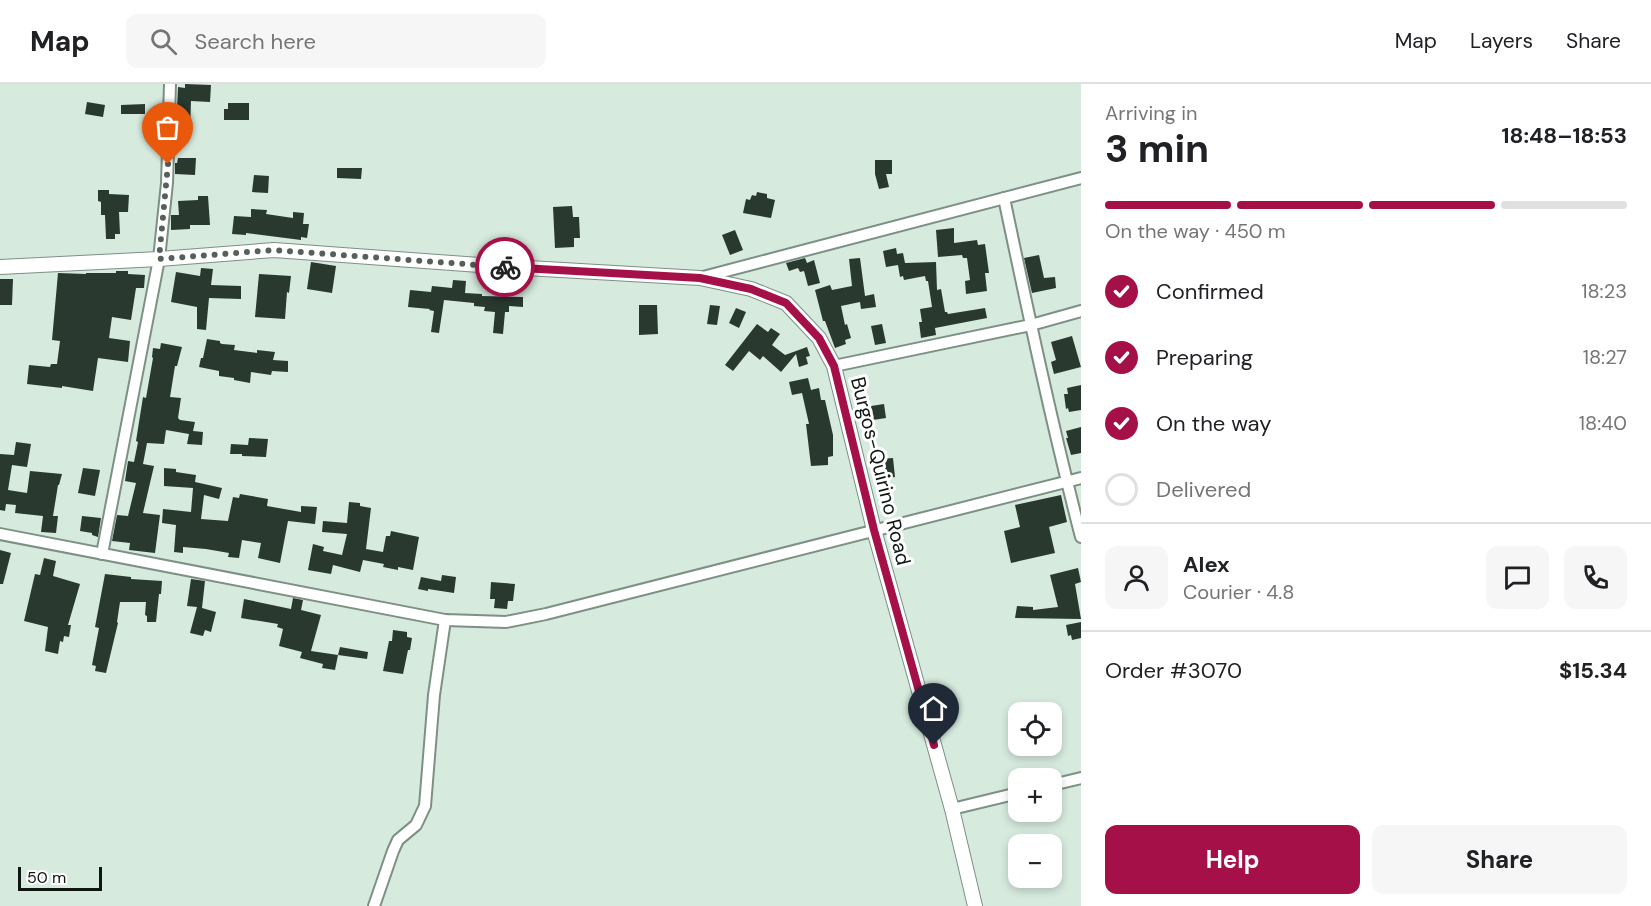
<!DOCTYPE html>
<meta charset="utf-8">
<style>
body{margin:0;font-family:"DM Sans",sans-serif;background:#f6f6f6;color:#202124;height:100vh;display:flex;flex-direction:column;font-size:22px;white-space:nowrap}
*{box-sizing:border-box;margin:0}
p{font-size:20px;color:#757577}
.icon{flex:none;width:33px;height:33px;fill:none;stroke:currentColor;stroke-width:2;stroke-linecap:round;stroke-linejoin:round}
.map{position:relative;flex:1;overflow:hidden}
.sheet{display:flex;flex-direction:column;background:#fff;width:570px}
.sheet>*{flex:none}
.tools{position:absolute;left:1008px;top:618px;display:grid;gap:12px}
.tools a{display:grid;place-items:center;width:54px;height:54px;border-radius:12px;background:#fff;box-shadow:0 3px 9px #0003;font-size:30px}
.scale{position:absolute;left:18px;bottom:15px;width:84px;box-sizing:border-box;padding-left:6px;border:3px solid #0f1612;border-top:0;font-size:16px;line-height:21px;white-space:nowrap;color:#0f1612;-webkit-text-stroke:4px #fff;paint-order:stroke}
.pin{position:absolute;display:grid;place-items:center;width:51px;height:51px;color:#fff;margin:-62px -26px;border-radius:50% 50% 50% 0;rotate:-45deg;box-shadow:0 0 6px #0007}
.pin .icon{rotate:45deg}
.courier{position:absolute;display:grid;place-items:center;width:60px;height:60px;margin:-30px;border:4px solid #a61048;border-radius:50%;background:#fff;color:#222;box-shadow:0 2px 8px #0007}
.overview em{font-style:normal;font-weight:700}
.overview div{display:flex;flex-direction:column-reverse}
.overview{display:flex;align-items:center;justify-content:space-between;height:102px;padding:0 24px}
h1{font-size:39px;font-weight:700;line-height:45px}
.bar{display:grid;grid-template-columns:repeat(4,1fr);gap:9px 6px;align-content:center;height:72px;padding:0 24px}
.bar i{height:8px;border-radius:4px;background:#e0e0e0}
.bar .current{background:#a61048}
.bar p{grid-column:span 4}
.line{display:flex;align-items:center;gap:15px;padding:0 24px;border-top:2px solid #e0e0e0}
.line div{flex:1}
.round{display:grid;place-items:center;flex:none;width:63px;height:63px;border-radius:12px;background:#f6f6f6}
ol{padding:0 24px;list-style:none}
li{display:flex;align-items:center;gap:18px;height:66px}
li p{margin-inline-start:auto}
li .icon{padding:6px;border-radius:50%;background:#a61048;color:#fff;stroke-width:4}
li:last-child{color:#757577}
li i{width:33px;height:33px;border:3px solid #e0e0e0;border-radius:50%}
.button{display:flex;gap:12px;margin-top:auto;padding:12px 24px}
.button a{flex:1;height:69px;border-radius:12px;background:#a61048;color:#fff;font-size:24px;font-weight:700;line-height:69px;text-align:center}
.button a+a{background:#f6f6f6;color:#202124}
header{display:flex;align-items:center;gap:36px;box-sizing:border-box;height:84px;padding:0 30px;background:#fff;border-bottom:2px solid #e0e0e0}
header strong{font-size:28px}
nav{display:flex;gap:33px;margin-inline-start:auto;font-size:21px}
.search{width:420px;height:54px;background:#f6f6f6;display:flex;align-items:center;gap:15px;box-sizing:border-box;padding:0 21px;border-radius:12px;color:#757577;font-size:22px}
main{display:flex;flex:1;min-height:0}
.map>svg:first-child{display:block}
.building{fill:#293930}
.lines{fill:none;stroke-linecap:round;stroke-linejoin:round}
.minor-casing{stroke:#7d9085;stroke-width:14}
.tertiary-casing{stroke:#7d9085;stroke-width:16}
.minor{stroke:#fff;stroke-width:10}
.tertiary{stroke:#fff;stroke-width:14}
.done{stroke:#556059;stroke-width:6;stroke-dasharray:0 10.8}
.route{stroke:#a61048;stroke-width:8}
.labels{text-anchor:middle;stroke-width:6;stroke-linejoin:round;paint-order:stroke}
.street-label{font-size:20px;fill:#0f1612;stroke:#fff}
</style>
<header>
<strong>Map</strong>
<div class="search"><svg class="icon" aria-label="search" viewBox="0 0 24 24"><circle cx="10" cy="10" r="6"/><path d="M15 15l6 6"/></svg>Search here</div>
<nav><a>Map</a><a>Layers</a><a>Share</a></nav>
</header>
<main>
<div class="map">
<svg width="1081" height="822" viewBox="0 0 1081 822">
<rect width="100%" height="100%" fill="#d6eade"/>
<g class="building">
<path d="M185,0L211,1L210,18L191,17L190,46L176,45L178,3L185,4Z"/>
<path d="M87,18L105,21L103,33L85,30Z"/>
<path d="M228,19H249V36H224V25H228Z"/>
<path d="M145,20V30H121V21Z"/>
<path d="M178,74H196L195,91L175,90V79H177Z"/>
<path d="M875,76H892V90H886L889,103L879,105L875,90Z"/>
<path d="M337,84H362L361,95L337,94Z"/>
<path d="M254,91L269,92L268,109L252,108Z"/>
<path d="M98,106H109V110L129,111L128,128H119L120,150H115V155H106L105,131H101V118L98,117Z"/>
<path d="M757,108L767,110V114L775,116L771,134L743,129L746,115L750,116L752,111L756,112Z"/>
<path d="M198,112H208L210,141H190V145L171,146V131H179L178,117L198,116Z"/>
<path d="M572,122L573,133H579L580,154H574V163L555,164L553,123Z"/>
<path d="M251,125L267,126L266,130L293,134V128L304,129L303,140H309L307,154L301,153V156L246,149V151L232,150L234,132L251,133Z"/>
<path d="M954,144V159L977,156L978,161L985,160L989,189H985L987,207L966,210L965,197L970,196L967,174H963L962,171L938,173L936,146Z"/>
<path d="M735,146L743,166L730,171L722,151Z"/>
<path d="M896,164L897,170L903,169L905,179L936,178L937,206L941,205L945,228H947L948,230L985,224L987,234L935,244L936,251L921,254L919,238H922L920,225L932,223L928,197H926L925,192L904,196L903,192L900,193L898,181L886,183L883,167Z"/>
<path d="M1039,171L1044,194L1055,193L1056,204L1032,209L1024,174Z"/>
<path d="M805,174L807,179L814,176L820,199L808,202L804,187L800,188L798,184L789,187L786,179Z"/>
<path d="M860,174L865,212L874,210L876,223L861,225L860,218L841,222L845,241L847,240L851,254L845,256L846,260L835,264L825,237H823L815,206L830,201L832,206L852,202L849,175Z"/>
<path d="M311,178L336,182L332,209L307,205Z"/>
<path d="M201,184L213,185L211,201L241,202V215L209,214L206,246L197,245V223L171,218L176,188L200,192Z"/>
<path d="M116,187H128V190L145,191L144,204H136L131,236L112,233L109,254L130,257L128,278L98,274L93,307L62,302V304L27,300L29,281L50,283L51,280H57L60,257L52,256L58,189L86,190V189H116Z"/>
<path d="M259,190L291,192L289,209L287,208L285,235L255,233Z"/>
<path d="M0,195H13L12,221H0Z"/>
<path d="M453,196L466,197L465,209L482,210V212L523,213V223L509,222V228H505L503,250L493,249L495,228L484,227L485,223L474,222V219L444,216L439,249L431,248L434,227L429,226L430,225L408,223L410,206L431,208L432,202L452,204Z"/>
<path d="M639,221H657L658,250L639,251Z"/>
<path d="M710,221L720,222L717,241L707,240Z"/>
<path d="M736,224L746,228L739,244L729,239Z"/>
<path d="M757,240L768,248L771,244L780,250L772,261L785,271L807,263L810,272L806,273L808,280L799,283L796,270L781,288L763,272L760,276L749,267L733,287L725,281Z"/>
<path d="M882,240L886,259L875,261L871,242Z"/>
<path d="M1072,252L1081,283L1054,290L1051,278L1056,276L1051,258Z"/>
<path d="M207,255L220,257V259L222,260L235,261L234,266L257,269V266L275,268L273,276L288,277V288L272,287L271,291L251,288L250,299L234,296V294L219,292V287L199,283L201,274H203Z"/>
<path d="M161,259L182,263L177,282H175L170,313L181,314L178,334L180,336L195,338L193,347L203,348L202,361L187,360L189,350L166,346L164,360L147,359L143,380L154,382L143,429L160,431L155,469L129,466L130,459L112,457L117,431L128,432L136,399L125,397L128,377L134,378L138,358L136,357L143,313L146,314L153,274L152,273L153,264L160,265Z"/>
<path d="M808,294L811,306L819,304L821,316H825L833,351V372L828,373V381L811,382L806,340H809L802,309L792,311L789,298Z"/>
<path d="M1081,301V326L1069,328L1068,324L1066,325L1064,310H1068L1067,304Z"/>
<path d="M884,320L886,334L873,336L871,322Z"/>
<path d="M1081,343V369L1071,371L1066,354H1068L1066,347Z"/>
<path d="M249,354L268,355L266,373L242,372V370H230L231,360L248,361Z"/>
<path d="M16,358L31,360L27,383L12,381L8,406L27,409L30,387L62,390L59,401H58L53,432H58L56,449L41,448L43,432L15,429L16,421L6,420L5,427L0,426V370L14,371Z"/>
<path d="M893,374L895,393L880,395L878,375Z"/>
<path d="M83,384L100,386L95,412L78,409Z"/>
<path d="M164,384L176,385V388L196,391L195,398L222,404L219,415L204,411L201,435L228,437L233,413L239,414L240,410L268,415L267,422L301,428V422L317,423L315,440L288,437L280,479L258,474L261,459L242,456L239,474L228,473L229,469L206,465L183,463V469L174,468L176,441L162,439L163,425L191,428L193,404L164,402Z"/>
<path d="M1061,411L1067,438L1049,443L1055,469L1011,479L1004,447L1020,443L1015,421Z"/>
<path d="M349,418L360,419V422L371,424L366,465L383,468L386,452H390L391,447L419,453L413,486L398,483V486L383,483L384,480L363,476L360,488L333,481L331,490L308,486L313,460L324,463L323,467L342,471L347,450L322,448L323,437L347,439Z"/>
<path d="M82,432L101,434L98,453L92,451V449L80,447Z"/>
<path d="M0,466L11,469L3,500H0Z"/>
<path d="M44,474L56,477L53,492L80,500L68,541H71L69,553L64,552L63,558L60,557L58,570L45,567L48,543L24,537L35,490L40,491Z"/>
<path d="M1078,484L1081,498L1075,500L1081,535L1015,534L1017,522L1033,523V526L1058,523L1050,491Z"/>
<path d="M105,490L131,493V495L162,497L161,510H159L156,538H147V532L145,531L146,518H120L117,538L118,539L106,589L95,587L96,582L92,581L99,544L95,543Z"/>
<path d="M442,491L456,493L454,509L428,505V507L418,505L421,493L441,497Z"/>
<path d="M191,495L205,497L202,524L216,528L211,548L205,546L203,552L190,549L197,523L187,522Z"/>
<path d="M491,498L515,500L513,517H508L507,525L494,524L495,515H490Z"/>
<path d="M293,514L303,516L301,526L321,531L311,567L338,571L335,586L322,584L323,580L300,574L302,568L279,562L283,545L277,543L278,540L241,534L244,515L291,525Z"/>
<path d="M1081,538V554L1072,556L1071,551L1068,552L1066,541Z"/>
<path d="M393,546L407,548V553L412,554L410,566H408L403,590L383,587L389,557H392Z"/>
<path d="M340,563L368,568L367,575L338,571Z"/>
</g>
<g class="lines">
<defs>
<g id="minor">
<path d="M1004,114C1028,228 1052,341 1081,453"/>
<path d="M703,193L1081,94"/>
<path d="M834,282L1031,241L1081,227"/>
<path d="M0,450L445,536L506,538L546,530L1081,394"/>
<path d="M102,470L159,175L167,99L170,0"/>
<path d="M1052,701L1081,694"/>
<path d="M952,725L1018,709"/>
<path d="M374,822L393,767L398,756L416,741L425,722L434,611L445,536"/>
</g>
<path id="tertiary" d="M0,183L159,175L274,166L493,182L700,194L751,205L786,219L819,254L834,282L874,446L952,725L975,822"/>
</defs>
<use href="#minor" class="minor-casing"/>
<use href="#tertiary" class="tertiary-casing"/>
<use href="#minor" class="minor"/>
<use href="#tertiary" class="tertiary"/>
</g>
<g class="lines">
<path class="done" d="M168,80L159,175L274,166L505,183"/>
<path class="route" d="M505,183L700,194L751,205L786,219L819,254L834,282L874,446L934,661"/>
</g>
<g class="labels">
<g class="street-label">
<text transform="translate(881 387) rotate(76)" y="7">Burgos-Quirino Road</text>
</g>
</g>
</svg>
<div class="tools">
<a><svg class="icon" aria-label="locate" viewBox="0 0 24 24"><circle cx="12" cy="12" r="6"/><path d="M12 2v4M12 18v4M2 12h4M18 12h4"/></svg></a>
<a>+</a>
<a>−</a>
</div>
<div class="scale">50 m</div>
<div class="pin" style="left:168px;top:80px;background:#ea580c"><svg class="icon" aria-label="bag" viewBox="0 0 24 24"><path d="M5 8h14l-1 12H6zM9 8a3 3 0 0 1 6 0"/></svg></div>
<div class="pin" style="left:934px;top:661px;background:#1f2937"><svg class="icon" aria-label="home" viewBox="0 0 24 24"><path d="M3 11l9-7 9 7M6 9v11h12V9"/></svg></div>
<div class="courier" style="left:505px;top:183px"><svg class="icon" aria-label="bike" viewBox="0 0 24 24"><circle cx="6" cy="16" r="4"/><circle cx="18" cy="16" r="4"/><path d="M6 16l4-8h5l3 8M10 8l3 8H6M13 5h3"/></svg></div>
</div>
<section class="sheet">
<div class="overview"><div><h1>3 min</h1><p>Arriving in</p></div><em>18:48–18:53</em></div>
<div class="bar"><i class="current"></i><i class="current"></i><i class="current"></i><i></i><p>On the way · 450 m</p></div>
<ol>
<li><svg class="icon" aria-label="check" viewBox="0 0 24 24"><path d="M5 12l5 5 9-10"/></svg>Confirmed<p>18:23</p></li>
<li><svg class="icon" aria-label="check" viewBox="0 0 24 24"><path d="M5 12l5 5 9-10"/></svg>Preparing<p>18:27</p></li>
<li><svg class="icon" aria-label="check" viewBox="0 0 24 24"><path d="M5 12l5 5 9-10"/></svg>On the way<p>18:40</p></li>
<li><i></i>Delivered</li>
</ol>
<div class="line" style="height:108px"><a class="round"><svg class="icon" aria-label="person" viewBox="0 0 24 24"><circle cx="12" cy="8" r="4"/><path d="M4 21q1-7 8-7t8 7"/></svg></a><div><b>Alex</b><p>Courier · 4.8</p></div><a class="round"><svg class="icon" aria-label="chat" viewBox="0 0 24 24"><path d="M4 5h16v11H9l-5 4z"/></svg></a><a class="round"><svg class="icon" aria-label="phone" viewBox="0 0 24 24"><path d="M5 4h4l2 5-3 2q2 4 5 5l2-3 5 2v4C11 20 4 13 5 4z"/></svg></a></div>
<div class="line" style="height:78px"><div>Order #3070</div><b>$15.34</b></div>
<div class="button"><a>Help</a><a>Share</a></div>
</section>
</main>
